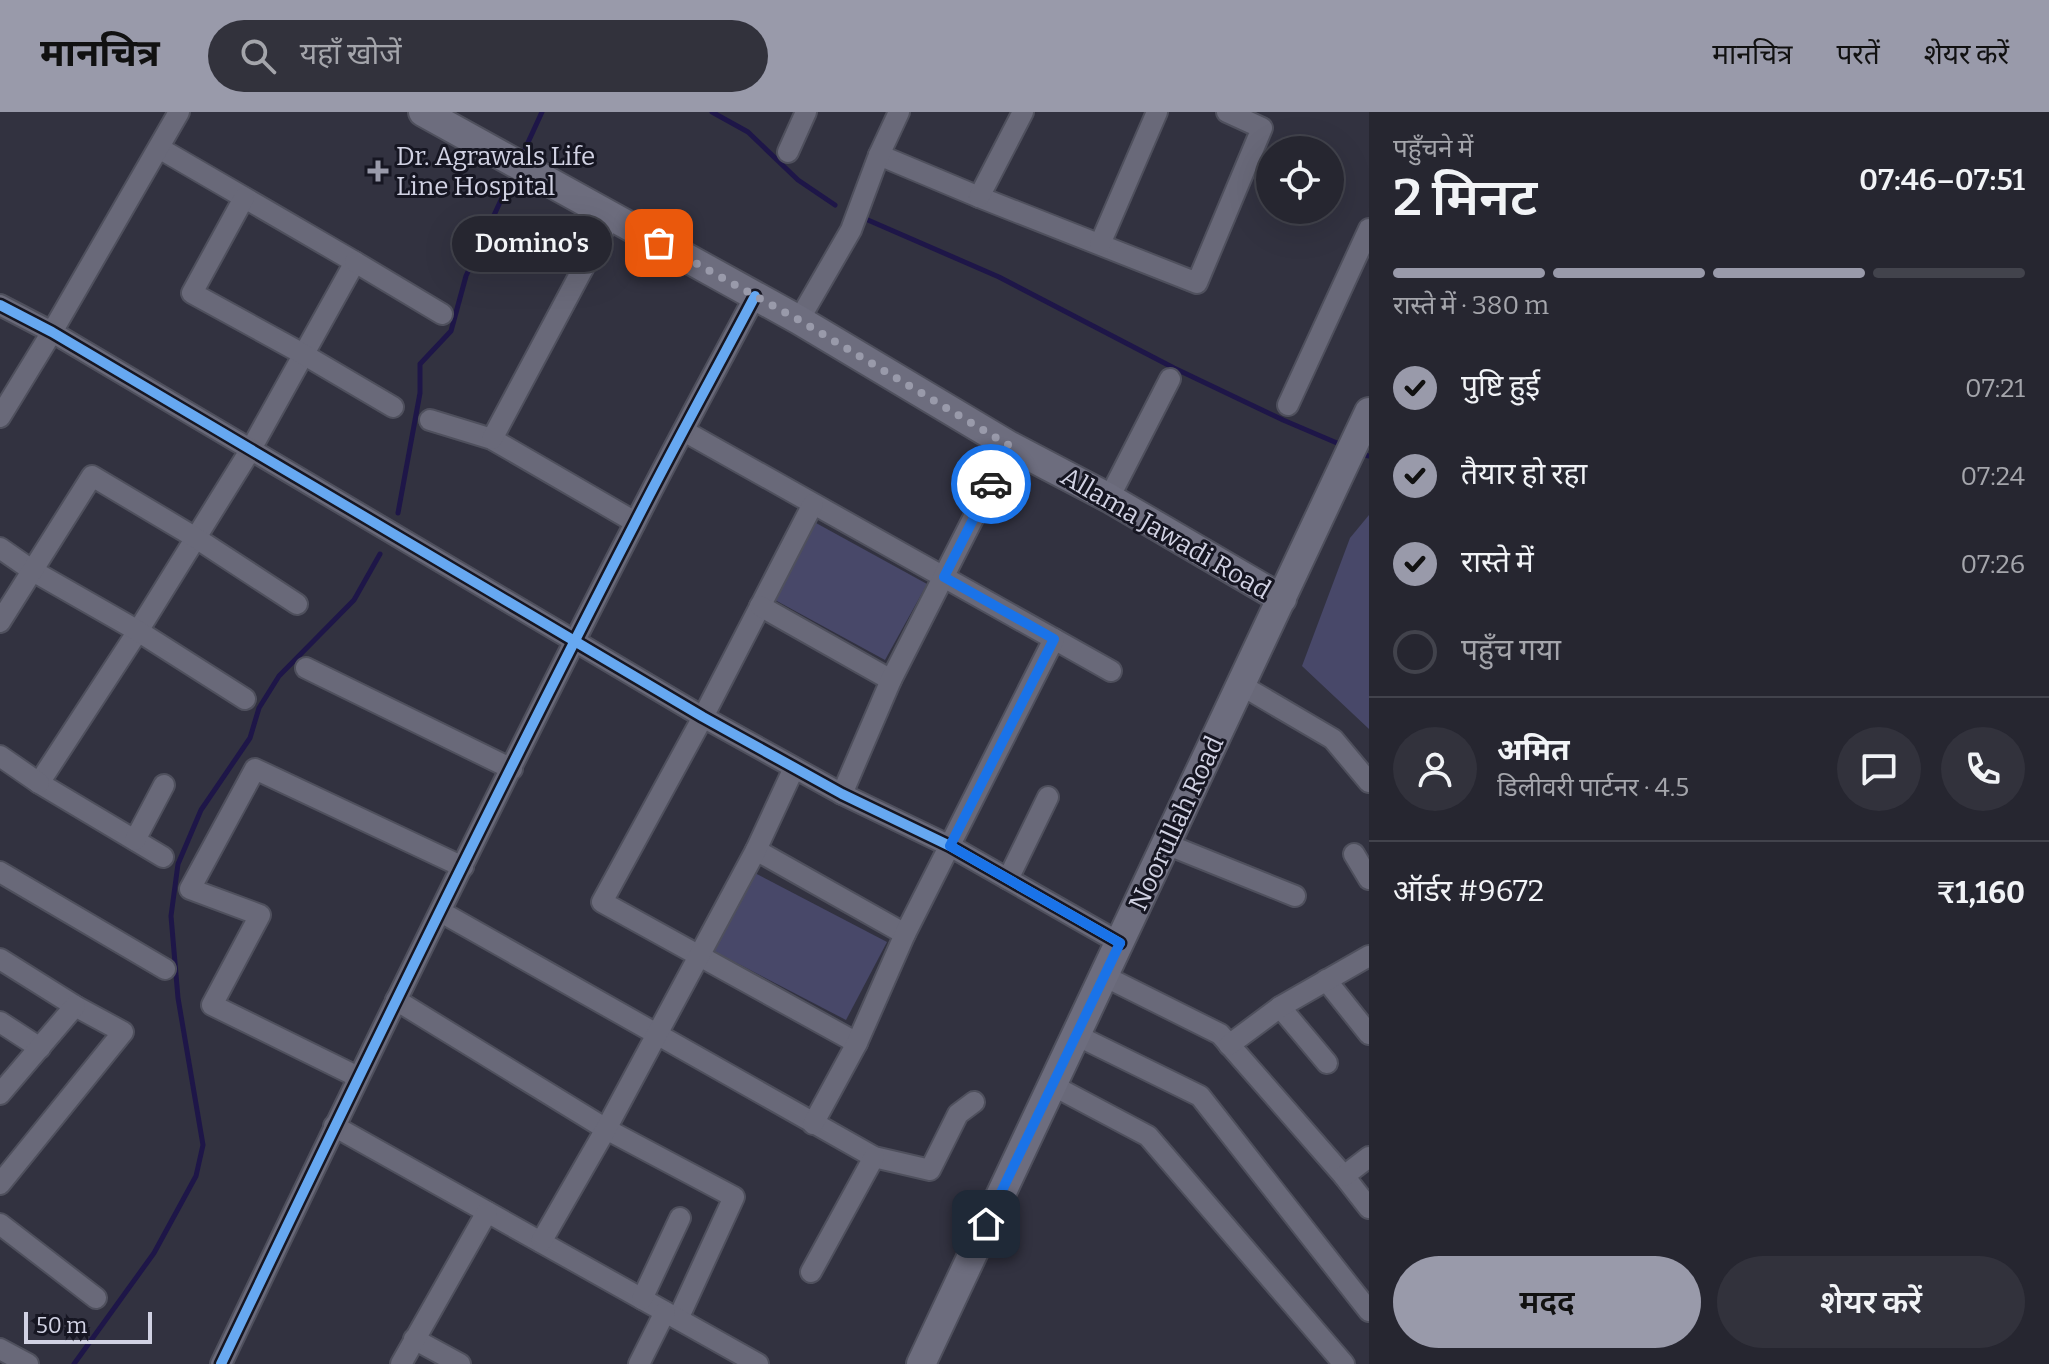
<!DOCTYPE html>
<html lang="hi">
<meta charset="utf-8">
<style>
body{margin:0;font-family:Bitter,"Noto Sans Devanagari",serif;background:#32323c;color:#f1f3f6;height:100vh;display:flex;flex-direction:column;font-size:30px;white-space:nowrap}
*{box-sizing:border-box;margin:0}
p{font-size:26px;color:#a4a5ab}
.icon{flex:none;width:44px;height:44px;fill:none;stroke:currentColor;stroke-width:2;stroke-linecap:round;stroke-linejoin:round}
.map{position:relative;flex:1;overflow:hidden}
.side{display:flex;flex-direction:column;background:#262630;width:680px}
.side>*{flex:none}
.buttons{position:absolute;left:1256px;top:24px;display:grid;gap:16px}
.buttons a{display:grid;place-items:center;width:88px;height:88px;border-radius:50%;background:#262630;box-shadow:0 8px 32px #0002,0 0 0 2px #42434c;font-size:40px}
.scale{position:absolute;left:24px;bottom:20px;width:128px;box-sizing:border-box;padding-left:8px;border:4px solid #d1d2e3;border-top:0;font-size:22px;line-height:28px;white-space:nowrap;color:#d1d2e3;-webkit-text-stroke:6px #161622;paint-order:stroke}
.pin{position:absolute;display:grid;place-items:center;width:68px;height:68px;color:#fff;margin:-34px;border-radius:16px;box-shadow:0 4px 12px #0006}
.courier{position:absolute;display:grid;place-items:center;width:80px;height:80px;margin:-40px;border:6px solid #1a73e8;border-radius:50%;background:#fff;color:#222;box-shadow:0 2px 10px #0007}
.bubble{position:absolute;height:56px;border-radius:28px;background:#262630;box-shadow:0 8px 32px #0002,0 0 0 2px #42434c;font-size:26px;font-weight:600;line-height:56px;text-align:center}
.overview em{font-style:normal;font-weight:600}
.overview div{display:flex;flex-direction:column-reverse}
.overview{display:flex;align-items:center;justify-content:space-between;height:136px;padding:0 24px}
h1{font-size:52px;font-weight:600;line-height:60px}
.bar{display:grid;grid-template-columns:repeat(4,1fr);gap:12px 8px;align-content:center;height:96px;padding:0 24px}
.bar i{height:10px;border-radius:6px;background:#42434c}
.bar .selected{background:#999aaa}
.bar p{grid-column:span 4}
.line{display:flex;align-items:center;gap:20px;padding:0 24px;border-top:2px solid #42434c}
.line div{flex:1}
.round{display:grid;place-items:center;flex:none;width:84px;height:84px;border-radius:42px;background:#32323c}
ol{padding:0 24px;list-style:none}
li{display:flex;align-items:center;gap:24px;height:88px}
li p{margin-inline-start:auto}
li .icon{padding:8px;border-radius:50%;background:#999aaa;color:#111;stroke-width:4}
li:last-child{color:#a4a5ab}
li i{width:44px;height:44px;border:4px solid #42434c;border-radius:50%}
.cta{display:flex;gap:16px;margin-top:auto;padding:16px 24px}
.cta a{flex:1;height:92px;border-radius:48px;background:#999aaa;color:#111;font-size:32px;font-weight:600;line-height:92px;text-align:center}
.cta a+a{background:#32323c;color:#f1f3f6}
header{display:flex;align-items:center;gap:48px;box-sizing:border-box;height:112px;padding:0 40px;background:#999aaa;color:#111}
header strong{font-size:38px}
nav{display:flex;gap:44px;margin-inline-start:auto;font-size:28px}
.search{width:560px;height:72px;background:#32323c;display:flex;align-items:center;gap:20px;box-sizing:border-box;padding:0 28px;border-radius:44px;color:#a4a5ab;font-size:30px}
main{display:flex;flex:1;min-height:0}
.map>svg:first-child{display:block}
.green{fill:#484869}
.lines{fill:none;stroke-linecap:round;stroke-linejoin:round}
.stream{stroke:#1e1648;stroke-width:5}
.street-casing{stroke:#4f505d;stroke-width:24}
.secondary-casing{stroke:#4f505d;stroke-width:32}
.street{stroke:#696979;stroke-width:20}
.secondary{stroke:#6d6d7e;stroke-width:28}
.cycleway-casing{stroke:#161622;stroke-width:15}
.cycleway{stroke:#66a8f1;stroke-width:10}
.done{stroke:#999aaa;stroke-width:8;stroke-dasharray:0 14.4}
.route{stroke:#1a73e8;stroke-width:10}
.poi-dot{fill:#999aaa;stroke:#161622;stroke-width:3}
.labels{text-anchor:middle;stroke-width:6;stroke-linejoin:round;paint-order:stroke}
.poi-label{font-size:26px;fill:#d1d2e3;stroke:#161622;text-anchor:start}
.street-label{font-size:26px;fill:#d1d2e3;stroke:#161622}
</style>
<header>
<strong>मानचित्र</strong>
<div class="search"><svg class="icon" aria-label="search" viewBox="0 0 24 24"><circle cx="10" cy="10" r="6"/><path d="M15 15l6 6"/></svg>यहाँ खोजें</div>
<nav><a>मानचित्र</a><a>परतें</a><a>शेयर करें</a></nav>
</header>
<main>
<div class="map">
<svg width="1369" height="1252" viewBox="0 0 1369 1252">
<rect width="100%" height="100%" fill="#323240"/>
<g class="green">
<path d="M1369,403V617L1302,554L1350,426Z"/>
<path d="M816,411L927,472L885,548L775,488Z"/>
<path d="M749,758L887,830L846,908L708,836Z"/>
</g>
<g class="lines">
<g class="stream">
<path d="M712,0L748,20L798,68L835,93"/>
<path d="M525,37L542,0"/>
<path d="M861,105L999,165L1174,256L1283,308L1337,331"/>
<path d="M1365,343L1369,344"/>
<path d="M398,401L420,281V252L451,219L466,164L507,75"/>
<path d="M74,1252L154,1141L196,1064L203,1033L178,886L171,804L178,752L201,698L250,626L259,596L279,564L354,488L380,442"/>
</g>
<defs>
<g id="street">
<path d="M159,36L355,150L251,337L138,519L39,671L163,745"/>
<path d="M788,40L806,0"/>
<path d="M879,43L979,85L1197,171L1262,16L1227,0"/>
<path d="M979,85L1023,0"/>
<path d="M244,86L192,181L303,242L393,295"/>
<path d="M1100,132L1157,0"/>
<path d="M355,150L442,202"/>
<path d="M0,193L52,220L703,605L842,682L950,734L1120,831"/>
<path d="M799,208L851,118L879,43L899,0"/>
<path d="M1288,293L1369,117"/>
<path d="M0,305L52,220L179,0"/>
<path d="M430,308L492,327L635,410"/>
<path d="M684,319L1111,559"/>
<path d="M492,327L611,104"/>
<path d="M1109,386L1170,267"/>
<path d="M813,392L703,605L602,790L857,931"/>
<path d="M0,436L33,459L138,519L245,587"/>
<path d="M760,494L891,568"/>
<path d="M0,510L92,364L196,426L297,492"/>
<path d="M306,556L512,657"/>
<path d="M1241,573L1333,627L1369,670"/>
<path d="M0,644L39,671"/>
<path d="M842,682L891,568L1010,334"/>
<path d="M135,728L164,673"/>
<path d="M1166,732L1295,784"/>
<path d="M756,738L905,822"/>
<path d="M1354,742L1369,767"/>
<path d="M0,760L165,857"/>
<path d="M1008,767L1048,685"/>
<path d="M441,800L874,1045L930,1058L958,1002L974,990"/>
<path d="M0,847L75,894L123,920L0,1072"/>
<path d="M1104,864L1220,922L1344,1064L1369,1096"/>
<path d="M1326,868L1369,922"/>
<path d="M396,888L606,1017L734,1085L678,1207"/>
<path d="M1280,895L1327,951"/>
<path d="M0,910L40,936"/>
<path d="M1076,923L1200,984L1369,1199"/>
<path d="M1229,933L1280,895L1369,844"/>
<path d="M358,965L212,893L260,803L190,777L255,657L463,755"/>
<path d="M1052,973L1148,1024L1344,1252"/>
<path d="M0,982L75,894"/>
<path d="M813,1012L857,931L905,822L1054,527"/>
<path d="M334,1014L758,1252"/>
<path d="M1344,1064L1369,1045"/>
<path d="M0,1112L96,1186"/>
<path d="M541,1130L606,1017L756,738L794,656"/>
<path d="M811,1160L874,1045"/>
<path d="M642,1187L680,1106"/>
<path d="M414,1227L460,1252"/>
<path d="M0,1237L28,1252"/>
<path d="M221,1252C355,971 491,690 634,413C673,336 715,260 755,184"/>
<path d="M401,1252L487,1100"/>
<path d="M639,1252L665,1200"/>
</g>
<g id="secondary">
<path d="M423,0L799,208L1010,334L1109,386L1282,487"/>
<path d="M921,1252L1369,300"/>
</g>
</defs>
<use href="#street" class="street-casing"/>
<use href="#secondary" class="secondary-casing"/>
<use href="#street" class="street"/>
<use href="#secondary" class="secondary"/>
<defs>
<g id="cycleway">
<path d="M0,193L52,220L703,605L842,682L950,734L1120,831"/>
<path d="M221,1252C355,971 491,690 634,413C673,336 715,260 755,184"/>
</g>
</defs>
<use href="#cycleway" class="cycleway-casing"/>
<use href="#cycleway" class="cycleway"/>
</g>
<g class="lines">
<path class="done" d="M659,131L799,208L1010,334L991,372"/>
<path class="route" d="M986,1112L1120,831L950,734L1054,527L944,465L991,372"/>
</g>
<path class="poi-dot" d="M374 47h8v8h8v8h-8v8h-8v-8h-8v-8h8z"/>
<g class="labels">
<g class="poi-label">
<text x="396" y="53">Dr. Agrawals Life<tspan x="396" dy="30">Line Hospital</tspan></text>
</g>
<g class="street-label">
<text transform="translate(1166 421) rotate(30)" y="9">Allama Jawadi Road</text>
<text transform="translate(1176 711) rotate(-65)" y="9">Noorullah Road</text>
</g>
</g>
</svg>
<div class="buttons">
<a><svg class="icon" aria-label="locate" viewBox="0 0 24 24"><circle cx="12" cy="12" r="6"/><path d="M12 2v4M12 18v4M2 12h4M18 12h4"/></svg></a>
</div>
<div class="scale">50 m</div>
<div class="pin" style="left:659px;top:131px;background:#ea580c"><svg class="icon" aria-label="bag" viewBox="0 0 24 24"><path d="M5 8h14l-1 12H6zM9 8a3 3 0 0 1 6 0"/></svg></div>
<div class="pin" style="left:986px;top:1112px;background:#1f2937"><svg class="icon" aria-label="home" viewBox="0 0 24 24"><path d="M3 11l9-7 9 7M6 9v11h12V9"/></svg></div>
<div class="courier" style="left:991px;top:372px"><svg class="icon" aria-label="car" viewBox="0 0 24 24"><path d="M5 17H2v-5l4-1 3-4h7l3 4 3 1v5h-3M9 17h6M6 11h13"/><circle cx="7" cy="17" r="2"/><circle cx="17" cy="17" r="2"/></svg></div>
<div class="bubble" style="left:452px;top:104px;width:160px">Domino's</div>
</div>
<section class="side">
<div class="overview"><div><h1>2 मिनट</h1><p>पहुँचने में</p></div><em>07:46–07:51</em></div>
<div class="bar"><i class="selected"></i><i class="selected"></i><i class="selected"></i><i></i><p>रास्ते में · 380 m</p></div>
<ol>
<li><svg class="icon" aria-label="check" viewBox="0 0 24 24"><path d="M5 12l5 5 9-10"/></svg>पुष्टि हुई<p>07:21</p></li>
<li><svg class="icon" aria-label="check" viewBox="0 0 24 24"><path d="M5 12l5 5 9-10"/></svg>तैयार हो रहा<p>07:24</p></li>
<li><svg class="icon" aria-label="check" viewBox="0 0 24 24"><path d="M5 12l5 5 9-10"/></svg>रास्ते में<p>07:26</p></li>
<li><i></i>पहुँच गया</li>
</ol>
<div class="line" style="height:144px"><a class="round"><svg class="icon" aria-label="person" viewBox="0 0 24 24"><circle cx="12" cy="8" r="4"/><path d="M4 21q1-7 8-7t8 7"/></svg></a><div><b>अमित</b><p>डिलीवरी पार्टनर · 4.5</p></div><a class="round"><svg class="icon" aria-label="chat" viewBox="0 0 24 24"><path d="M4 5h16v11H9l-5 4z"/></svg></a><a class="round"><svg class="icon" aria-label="phone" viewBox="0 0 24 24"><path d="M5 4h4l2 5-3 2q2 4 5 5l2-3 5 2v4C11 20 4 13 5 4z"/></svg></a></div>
<div class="line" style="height:104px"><div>ऑर्डर #9672</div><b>₹1,160</b></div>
<div class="cta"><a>मदद</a><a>शेयर करें</a></div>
</section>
</main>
